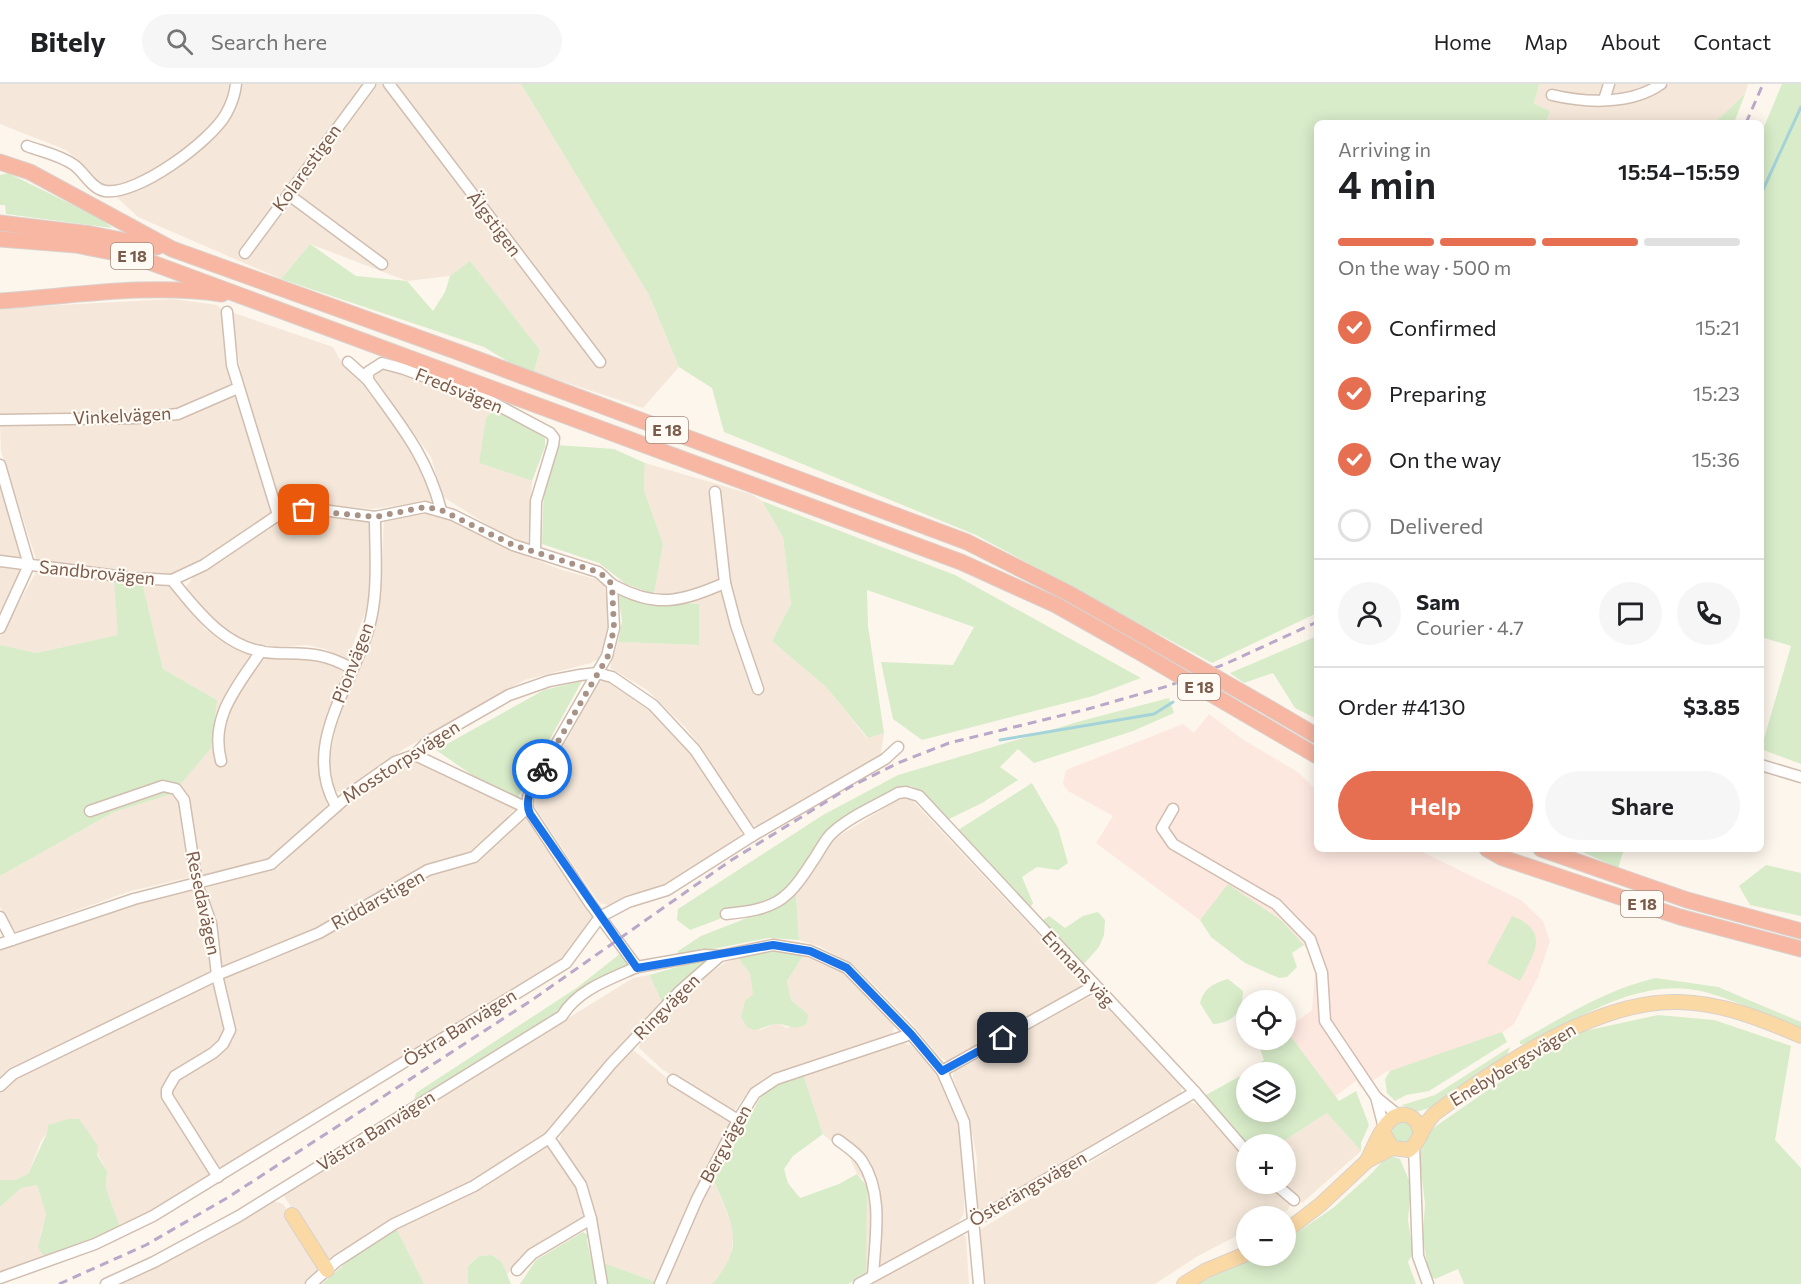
<!DOCTYPE html>
<meta charset="utf-8">
<style>
body{margin:0;font-family:Commissioner,sans-serif;background:#f6f6f6;color:#202124;height:100vh;display:flex;flex-direction:column;font-size:22px;white-space:nowrap}
*{box-sizing:border-box;margin:0}
p{font-size:20px;color:#757577}
.icon{flex:none;width:33px;height:33px;fill:none;stroke:currentColor;stroke-width:2;stroke-linecap:round;stroke-linejoin:round}
.map{position:relative;flex:1;overflow:hidden}
.side{position:absolute;left:1314px;top:36px;width:450px;height:732px;display:flex;flex-direction:column;background:#fff;border-radius:9px;box-shadow:0 3px 15px #0003}
.side>*{flex:none}
.controls{position:absolute;left:1236px;top:906px;display:grid;gap:12px}
.controls a{display:grid;place-items:center;width:60px;height:60px;border-radius:50%;background:#fff;box-shadow:0 3px 15px #0003;font-size:30px}
.pin{position:absolute;display:grid;place-items:center;width:51px;height:51px;color:#fff;margin:-26px;border-radius:12px;box-shadow:0 3px 9px #0006}
.courier{position:absolute;display:grid;place-items:center;width:60px;height:60px;margin:-30px;border:4px solid #1a73e8;border-radius:50%;background:#fff;color:#222;box-shadow:0 2px 8px #0007}
.overview em{font-style:normal;font-weight:600}
.overview div{display:flex;flex-direction:column-reverse}
.overview{display:flex;align-items:center;justify-content:space-between;height:102px;padding:0 24px}
h1{font-size:39px;font-weight:600;line-height:45px}
.bar{display:grid;grid-template-columns:repeat(4,1fr);gap:9px 6px;align-content:center;height:72px;padding:0 24px}
.bar i{height:8px;border-radius:4px;background:#e0e0e0}
.bar .on{background:#e76f51}
.bar p{grid-column:span 4}
.line{display:flex;align-items:center;gap:15px;padding:0 24px;border-top:2px solid #e0e0e0}
.line div{flex:1}
.round{display:grid;place-items:center;flex:none;width:63px;height:63px;border-radius:32px;background:#f6f6f6}
ol{padding:0 24px;list-style:none}
li{display:flex;align-items:center;gap:18px;height:66px}
li p{margin-inline-start:auto}
li .icon{padding:6px;border-radius:50%;background:#e76f51;color:#fff;stroke-width:4}
li:last-child{color:#757577}
li i{width:33px;height:33px;border:3px solid #e0e0e0;border-radius:50%}
.action{display:flex;gap:12px;margin-top:auto;padding:12px 24px}
.action a{flex:1;height:69px;border-radius:36px;background:#e76f51;color:#fff;font-size:24px;font-weight:600;line-height:69px;text-align:center}
.action a+a{background:#f6f6f6;color:#202124}
header{display:flex;align-items:center;gap:36px;box-sizing:border-box;height:84px;padding:0 30px;background:#fff;border-bottom:2px solid #e0e0e0}
header strong{font-size:28px}
nav{display:flex;gap:33px;margin-inline-start:auto;font-size:21px}
.search{width:420px;height:54px;background:#f6f6f6;display:flex;align-items:center;gap:15px;box-sizing:border-box;padding:0 21px;border-radius:33px;color:#757577;font-size:22px}
.map>svg:first-child{display:block}
.residential{fill:#f5e8da}
.commercial{fill:#fde8e0}
.green{fill:#d8ecc9}
.lines{fill:none;stroke-linecap:round;stroke-linejoin:round}
.stream{stroke:#a5d3da;stroke-width:3}
.minor-casing{stroke:#d1beb0;stroke-width:13}
.major-casing{stroke:#dad1cd;stroke-width:16}
.highway-casing{stroke:#dad1cd;stroke-width:17}
.minor{stroke:#fff;stroke-width:10}
.major{stroke:#fbd9a5;stroke-width:14}
.highway{stroke:#f7b7a3;stroke-width:15}
.rail{stroke:#b9a8c9;stroke-width:3;stroke-dasharray:9 6;stroke-linecap:butt}
.highway-bridge-casing{stroke:#dad1cd;stroke-width:17;stroke-linecap:butt}
.highway-bridge{stroke:#f7b7a3;stroke-width:15}
.done{stroke:#a89285;stroke-width:6;stroke-dasharray:0 10.8}
.route{stroke:#1a73e8;stroke-width:8}
.labels{text-anchor:middle;stroke-width:4.5;stroke-linejoin:round;paint-order:stroke}
.shield{fill:#fffaf3;stroke:#a28b7f;stroke-width:1.5}
.shield-label{font-size:16px;font-weight:bold;fill:#7a5c4d}
.street-label{font-size:18px;fill:#7a5c4d;stroke:#fffaf3}
</style>
<header>
<strong>Bitely</strong>
<div class="search"><svg class="icon" aria-label="search" viewBox="0 0 24 24"><circle cx="10" cy="10" r="6"/><path d="M15 15l6 6"/></svg>Search here</div>
<nav><a>Home</a><a>Map</a><a>About</a><a>Contact</a></nav>
</header>
<div class="map">
<svg width="1801" height="1200" viewBox="0 0 1801 1200">
<rect width="100%" height="100%" fill="#fdf6ec"/>
<g class="residential">
<path d="M0,0H521L649,211L679,283L643,324L534,288L540,266L470,178L450,192L407,197L310,160L281,195L138,133L66,66L0,40Z"/>
<path d="M1539,0H1748L1745,10L1714,39H1545L1549,27L1534,21Z"/>
<path d="M174,215L217,221L224,228L233,299L178,324L131,330L0,331V227L2,224Z"/>
<path d="M231,228L333,263L343,281L363,295L401,346L435,411L431,417L372,425L308,419L281,425L243,301Z"/>
<path d="M380,284L407,289L497,323L479,379L532,397L528,459H517L443,413L431,373L374,294Z"/>
<path d="M235,308L273,428L219,465L176,491L37,478L1,367L0,339L140,338Z"/>
<path d="M645,379L751,410L762,417L783,453L791,520L772,557L826,603L867,654L884,649L881,670L760,742L749,741L703,666L686,644L647,606L610,584L618,558L699,561V520L654,510L663,460L644,406Z"/>
<path d="M0,396L22,475L0,473Z"/>
<path d="M307,429L374,435L371,514L347,576L325,565L307,561L276,563L241,557L207,536L186,503L193,493L228,473L259,447L283,435Z"/>
<path d="M401,430H440L514,467L562,486L603,497L609,524V546L600,574L591,579L525,596L404,665L343,710L332,705L328,685L337,637L380,518L384,434Z"/>
<path d="M0,482L23,486L0,535Z"/>
<path d="M36,488L114,495L119,551L36,569L0,561V553Z"/>
<path d="M142,498L167,501L175,505L205,545L240,567L279,572L307,570L344,585L321,665L320,692L329,719L289,762L269,775L200,793L178,703L217,616L163,585Z"/>
<path d="M608,596L655,626L692,671L741,741V751L661,804L626,811L615,820L607,821L599,819L532,719L599,598Z"/>
<path d="M418,674L450,693L516,724L475,767L350,829L221,886L217,835L203,803L278,784L338,725L390,686L407,676Z"/>
<path d="M172,710L181,723L191,793L131,807L16,848L0,823V792L114,728Z"/>
<path d="M901,714L912,716L1086,901L949,978L941,974L908,935L854,881L819,862L799,856L796,810L834,755Z"/>
<path d="M524,731L593,830V835L565,874L222,1084L217,1080L173,1014L171,1005L177,997L229,961L233,956L234,943L222,895L427,790L471,779Z"/>
<path d="M187,805L195,808L207,833L212,885L207,892L0,998V867L18,857L133,817Z"/>
<path d="M803,872L845,890L853,897L894,942L891,956L774,991L747,1009L733,1029L663,986L639,964L641,953L705,893L726,878L738,874L750,890L760,946L777,939L787,944L808,930L791,916L787,897Z"/>
<path d="M649,891L662,918L607,976L547,1050L486,1091L406,1128L329,1179L283,1111L633,894Z"/>
<path d="M212,898L215,899L226,946L219,960L167,995L163,1006L211,1090L177,1114L120,1143L106,1104L107,1087L79,1036L47,1049L41,1057L28,1090L15,1096H0V1007L9,998Z"/>
<path d="M1096,912L1181,1001L1182,1013L976,1129L977,1076L973,1054L953,993L954,987L1087,914Z"/>
<path d="M903,959L911,961L937,989L955,1027L964,1062V1130L957,1140L866,1190L863,1095L857,1090L850,1074L823,1050L803,990Z"/>
<path d="M633,966L685,1009L727,1032L730,1041L688,1124L656,1198L601,1178L594,1123L559,1057L564,1044L603,997L628,967Z"/>
<path d="M1189,1018L1196,1020L1246,1074V1100H1270L1290,1121L1288,1126L1274,1132H1246V1147L1198,1172L1155,1200H986L981,1189L978,1154L981,1145Z"/>
<path d="M1327,1029L1361,1067L1302,1119L1282,1100H1286V1060H1279Z"/>
<path d="M544,1063H551L572,1094L583,1114L587,1131L584,1136L520,1173L507,1191L502,1178L493,1171L479,1172L468,1182V1200H424L396,1144L484,1104Z"/>
<path d="M714,1097L734,1147L730,1177L712,1200H664L701,1117Z"/>
<path d="M37,1100L46,1130L40,1152L49,1173L0,1190V1123L21,1104Z"/>
<path d="M271,1116L283,1120L324,1182L308,1200H117L136,1193Z"/>
<path d="M963,1151L966,1153L969,1200H871L954,1152Z"/>
</g>
<path class="commercial" d="M1209,630L1242,655L1298,688L1317,707V765H1416L1521,816L1543,837L1550,857L1538,893L1514,940L1496,953L1386,988L1361,1004L1356,997L1334,1013L1286,946L1312,926L1315,887L1311,869L1281,836L1229,801L1200,836L1096,759L1113,732L1068,707L1063,700L1066,686L1183,640L1194,649Z"/>
<g class="green">
<path d="M521,0H1539L1534,20L1550,27L1545,39H1317V529L1212,579L976,451L724,348L712,304L679,283L649,211Z"/>
<path d="M1782,0H1801V680L1761,665L1791,562L1761,553V50Z"/>
<path d="M1745,10L1734,39H1714Z"/>
<path d="M8,89L103,136L112,144L6,130L5,121H0V91Z"/>
<path d="M310,160L356,192L407,197L433,227L445,208L450,192L470,177L540,266L534,288L512,280L484,263L281,195Z"/>
<path d="M497,323L545,351V363L532,397L479,379L486,334Z"/>
<path d="M557,361L614,365L645,379L644,406L663,460L654,510L626,500L599,479L542,460L544,400Z"/>
<path d="M762,417L955,491L1141,594L1093,612L922,656L893,635L881,578L953,581L974,543L867,506L868,542L884,649L868,654L826,603L772,557L791,520L783,453Z"/>
<path d="M114,495L142,498L163,585L217,616L211,664L172,710L114,728L0,792V561L36,569L118,551Z"/>
<path d="M622,508C633,513 645,520 657,521C672,523 684,517 699,520V561L618,558L622,537L618,510Z"/>
<path d="M1317,552V635L1295,624L1273,589L1244,599L1230,589Z"/>
<path d="M582,597L518,713L485,700L436,666L544,606Z"/>
<path d="M1169,614L1174,629L1133,647L1034,679L1018,665L1000,683L1018,696L982,719L947,736L917,705L911,702L897,704L836,740L788,805L775,814L690,846L677,836L678,825L823,731L898,691L1081,637Z"/>
<path d="M1032,699L1058,744L1068,779L1058,786L1037,783L1022,793L1033,819L1030,824L958,746Z"/>
<path d="M1576,765H1624L1618,784Z"/>
<path d="M1766,781L1801,789V832L1750,821L1739,802Z"/>
<path d="M1228,800L1281,836L1304,861L1292,869L1297,883L1287,893L1279,894L1245,879L1211,853L1200,836Z"/>
<path d="M796,810L799,856L768,854L678,872V867L701,852L770,825Z"/>
<path d="M1098,828L1105,836L1104,851L1099,863L1083,881L1042,837L1049,832L1065,844L1083,832Z"/>
<path d="M1512,832C1551,847 1534,870 1520,897L1487,879Z"/>
<path d="M779,867L803,872L787,897L791,916L808,930L807,939C795,948 790,941 778,940C770,939 762,946 753,946L747,943L741,933L745,917L753,910L750,890L738,874L760,868Z"/>
<path d="M621,869L627,880L624,887L615,895L414,1017L416,1009L578,903Z"/>
<path d="M699,877L707,879L662,918L649,891Z"/>
<path d="M1656,894L1718,903L1801,938V945C1769,933 1722,909 1689,905C1631,899 1576,935 1527,961L1520,960V957C1563,933 1607,905 1656,894Z"/>
<path d="M1228,895L1243,907C1243,927 1233,939 1213,940L1200,919C1204,904 1214,899 1228,895Z"/>
<path d="M1658,931L1714,936L1791,962L1775,1056L1801,1084V1200H1464L1458,1185L1435,1195L1429,1192L1423,1154L1425,1119L1420,1080L1422,1055L1436,1042L1501,997L1580,948Z"/>
<path d="M1286,946L1339,1017L1356,1007L1369,1041L1361,1059V1067L1327,1029L1279,1060H1248L1204,1012L1246,989V1028H1286V988H1247L1264,976L1257,956H1286Z"/>
<path d="M1502,948L1507,958L1429,1007L1406,1011L1395,1017L1387,1009L1385,995L1390,987Z"/>
<path d="M1510,963L1506,974L1433,1023L1415,1028L1402,1021L1435,1011Z"/>
<path d="M803,990L823,1050L793,1072L784,1085L788,1099L800,1114L839,1100L857,1090L867,1103L866,1190L848,1200H712C747,1160 732,1141 714,1097L764,1007Z"/>
<path d="M68,1035H79L98,1062L97,1071L107,1087L106,1104L120,1143L49,1173L43,1171L38,1163L46,1130L37,1101L21,1104L0,1123V1096H15L28,1090L47,1049L48,1041Z"/>
<circle cx="1402" cy="1048" r="11"/>
<path d="M1388,1071L1400,1075L1411,1101L1408,1136L1413,1169L1408,1178L1416,1200H1196L1259,1172H1286V1156L1333,1124L1370,1091Z"/>
<path d="M396,1144L424,1200H322L363,1164Z"/>
<path d="M583,1148L588,1151L587,1157L597,1200H520L536,1176Z"/>
<path d="M492,1171L502,1178L511,1200H468V1182L479,1172Z"/>
<path d="M601,1178L656,1198L655,1200H607Z"/>
</g>
<g class="lines">
<g class="stream">
<path d="M1761,110L1801,23"/>
<path d="M1000,656L1154,630L1173,618"/>
</g>
<defs>
<g id="minor">
<path d="M389,0L600,278"/>
<path d="M1552,11C1586,19 1631,21 1661,0"/>
<path d="M1604,16L1609,0"/>
<path d="M27,62C43,68 60,71 74,81C84,88 92,105 105,107C137,112 211,57 226,30C231,21 235,10 236,0"/>
<path d="M289,111L382,180"/>
<path d="M245,169L370,0"/>
<path d="M227,228L232,281L278,431"/>
<path d="M348,278L368,296"/>
<path d="M0,336L138,334L178,330L238,304"/>
<path d="M0,381L29,481L0,544"/>
<path d="M715,408L725,499L736,541L758,605"/>
<path d="M441,426C426,370 400,341 368,296V288L382,279L404,285L488,316L550,349L554,354L553,361L536,417L535,468"/>
<path d="M0,477L133,494L172,496L204,481L278,431L315,425L375,433L425,423L453,431L513,461L598,488C604,492 609,499 615,502C658,525 682,517 725,499"/>
<path d="M172,496C199,529 228,568 275,569C308,570 322,568 351,584"/>
<path d="M415,671L527,724L589,818L637,883L705,871L720,872"/>
<path d="M221,677C209,632 239,601 261,567"/>
<path d="M1761,681L1801,693"/>
<path d="M336,722C298,657 361,592 372,530C378,499 375,464 375,433"/>
<path d="M1173,725L1162,744L1173,760L1276,820L1310,855L1322,889L1325,937L1376,1013L1384,1044"/>
<path d="M90,727L163,702L176,705L184,716L197,800L211,839L217,891L230,946L223,960L213,969L175,992L167,1006V1012L218,1093"/>
<path d="M726,830C774,825 786,819 812,778C818,770 823,759 830,751C848,733 876,722 898,709L906,708L919,712L1195,1008L1246,1067"/>
<path d="M0,833L12,856"/>
<path d="M0,860L134,815L271,780L355,706L395,678L415,671L427,658L509,611L549,597L580,591L597,589L612,593L653,621L695,666L752,752"/>
<path d="M942,987L1094,902"/>
<path d="M673,996L738,1036"/>
<path d="M0,1002L13,990L217,891L319,849L428,786L474,773L527,724L528,713L550,671L607,572L614,544L612,501"/>
<path d="M1376,1013L1398,1031"/>
<path d="M549,1054L581,1101L591,1135L602,1200"/>
<path d="M838,1056C846,1062 857,1069 862,1077C884,1110 875,1155 873,1192"/>
<path d="M1414,1062L1418,1172L1428,1200"/>
<path d="M1275,1100L1294,1116"/>
<path d="M517,1186L532,1170L591,1135"/>
<path d="M0,1194L95,1160L153,1132L566,879L600,833L628,818L667,806L752,752L885,675L898,663"/>
<path d="M106,1200L154,1178L239,1132L562,932C577,906 610,895 637,883"/>
<path d="M311,1200L337,1177L394,1140L474,1102L549,1054L611,980L680,907L720,872L773,861L810,867L847,884L911,950L942,987L964,1038L979,1200"/>
<path d="M660,1200L697,1115L738,1036L755,1009L776,995L911,950"/>
<path d="M859,1200L973,1138L1195,1008"/>
</g>
<g id="major">
<path d="M1383,1048L1392,1064L1409,1066C1422,1057 1422,1038 1438,1027C1500,981 1599,915 1679,918C1722,919 1762,935 1801,952"/>
<path d="M1367,1077C1375,1062 1387,1023 1409,1032C1416,1035 1418,1040 1420,1047"/>
<path d="M292,1131L327,1186"/>
<path d="M1286,1147L1320,1121L1367,1077L1392,1064"/>
<path d="M1184,1200L1205,1187L1246,1170"/>
</g>
<g id="highway">
<path d="M0,78L30,88L172,165L458,268L967,458L1068,509L1149,555"/>
<path d="M0,139L91,150L157,163"/>
<path d="M0,155L76,161L136,173L961,478L1056,521L1134,565"/>
<path d="M0,217C73,212 149,199 222,210"/>
<path d="M1271,625L1317,652"/>
<path d="M1264,641L1317,672"/>
<path d="M1487,765L1503,774L1680,833L1801,865"/>
<path d="M1541,765L1687,816L1801,847"/>
</g>
</defs>
<use href="#minor" class="minor-casing"/>
<use href="#major" class="major-casing"/>
<use href="#highway" class="highway-casing"/>
<use href="#minor" class="minor"/>
<use href="#major" class="major"/>
<use href="#highway" class="highway"/>
<g class="rail">
<path d="M1746,39L1763,0"/>
<path d="M59,1200L146,1161L227,1114L532,916L730,777L850,703L898,679L949,659L1088,625L1168,602L1225,580L1317,538"/>
</g>
<defs>
<g id="highway-bridge">
<path d="M1149,555L1271,625"/>
<path d="M1134,565L1264,641"/>
</g>
</defs>
<use href="#highway-bridge" class="highway-bridge-casing"/>
<use href="#highway-bridge" class="highway-bridge"/>
</g>
<g class="lines">
<path class="done" d="M304,426L375,433L425,423L441,426L513,461L598,488L608,495L612,501L614,544L608,572L542,685"/>
<path class="route" d="M542,685C535,699 523,714 530,730L637,884L773,861L810,867L847,884L911,950L942,987L1003,954"/>
</g>
<g class="labels">
<g class="shield">
<rect x="111" y="159" width="42" height="26" rx="4.5"/>
<rect x="646" y="333" width="42" height="26" rx="4.5"/>
<rect x="1178" y="590" width="42" height="26" rx="4.5"/>
<rect x="1621" y="807" width="42" height="26" rx="4.5"/>
</g>
<g class="shield-label">
<text x="132" y="178">E 18</text>
<text x="667" y="352">E 18</text>
<text x="1199" y="609">E 18</text>
<text x="1642" y="826">E 18</text>
</g>
<g class="street-label">
<text transform="translate(307 84) rotate(-54)" y="6">Kolarestigen</text>
<text transform="translate(494 140) rotate(53)" y="6">Älgstigen</text>
<text transform="translate(459 307) rotate(22)" y="6">Fredsvägen</text>
<text transform="translate(122 332) rotate(-3)" y="6">Vinkelvägen</text>
<text transform="translate(97 489) rotate(6)" y="6">Sandbrovägen</text>
<text transform="translate(353 579) rotate(-69)" y="6">Pionvägen</text>
<text transform="translate(401 678) rotate(-33)" y="6">Mosstorpsvägen</text>
<text transform="translate(378 816) rotate(-29)" y="6">Riddarstigen</text>
<text transform="translate(203 819) rotate(78)" y="6">Resedavägen</text>
<text transform="translate(1078 885) rotate(47)" y="6">Enmans väg</text>
<text transform="translate(667 923) rotate(-45)" y="6">Ringvägen</text>
<text transform="translate(460 944) rotate(-32)" y="6">Östra Banvägen</text>
<text transform="translate(1513 981) rotate(-31)" y="6">Enebybergsvägen</text>
<text transform="translate(376 1047) rotate(-32)" y="6">Västra Banvägen</text>
<text transform="translate(726 1060) rotate(-61)" y="6">Bergvägen</text>
<text transform="translate(1028 1105) rotate(-30)" y="6">Österängsvägen</text>
</g>
</g>
</svg>
<div class="controls">
<a><svg class="icon" aria-label="locate" viewBox="0 0 24 24"><circle cx="12" cy="12" r="6"/><path d="M12 2v4M12 18v4M2 12h4M18 12h4"/></svg></a>
<a><svg class="icon" aria-label="layers" viewBox="0 0 24 24"><path d="M12 4l9 5-9 5-9-5zM3 14l9 5 9-5"/></svg></a>
<a>+</a>
<a>−</a>
</div>
<div class="pin" style="left:304px;top:426px;background:#ea580c"><svg class="icon" aria-label="bag" viewBox="0 0 24 24"><path d="M5 8h14l-1 12H6zM9 8a3 3 0 0 1 6 0"/></svg></div>
<div class="pin" style="left:1003px;top:954px;background:#1f2937"><svg class="icon" aria-label="home" viewBox="0 0 24 24"><path d="M3 11l9-7 9 7M6 9v11h12V9"/></svg></div>
<div class="courier" style="left:542px;top:685px"><svg class="icon" aria-label="bike" viewBox="0 0 24 24"><circle cx="6" cy="16" r="4"/><circle cx="18" cy="16" r="4"/><path d="M6 16l4-8h5l3 8M10 8l3 8H6M13 5h3"/></svg></div>
<section class="side">
<div class="overview"><div><h1>4 min</h1><p>Arriving in</p></div><em>15:54–15:59</em></div>
<div class="bar"><i class="on"></i><i class="on"></i><i class="on"></i><i></i><p>On the way · 500 m</p></div>
<ol>
<li><svg class="icon" aria-label="check" viewBox="0 0 24 24"><path d="M5 12l5 5 9-10"/></svg>Confirmed<p>15:21</p></li>
<li><svg class="icon" aria-label="check" viewBox="0 0 24 24"><path d="M5 12l5 5 9-10"/></svg>Preparing<p>15:23</p></li>
<li><svg class="icon" aria-label="check" viewBox="0 0 24 24"><path d="M5 12l5 5 9-10"/></svg>On the way<p>15:36</p></li>
<li><i></i>Delivered</li>
</ol>
<div class="line" style="height:108px"><a class="round"><svg class="icon" aria-label="person" viewBox="0 0 24 24"><circle cx="12" cy="8" r="4"/><path d="M4 21q1-7 8-7t8 7"/></svg></a><div><b>Sam</b><p>Courier · 4.7</p></div><a class="round"><svg class="icon" aria-label="chat" viewBox="0 0 24 24"><path d="M4 5h16v11H9l-5 4z"/></svg></a><a class="round"><svg class="icon" aria-label="phone" viewBox="0 0 24 24"><path d="M5 4h4l2 5-3 2q2 4 5 5l2-3 5 2v4C11 20 4 13 5 4z"/></svg></a></div>
<div class="line" style="height:78px"><div>Order #4130</div><b>$3.85</b></div>
<div class="action"><a>Help</a><a>Share</a></div>
</section>
</div>
